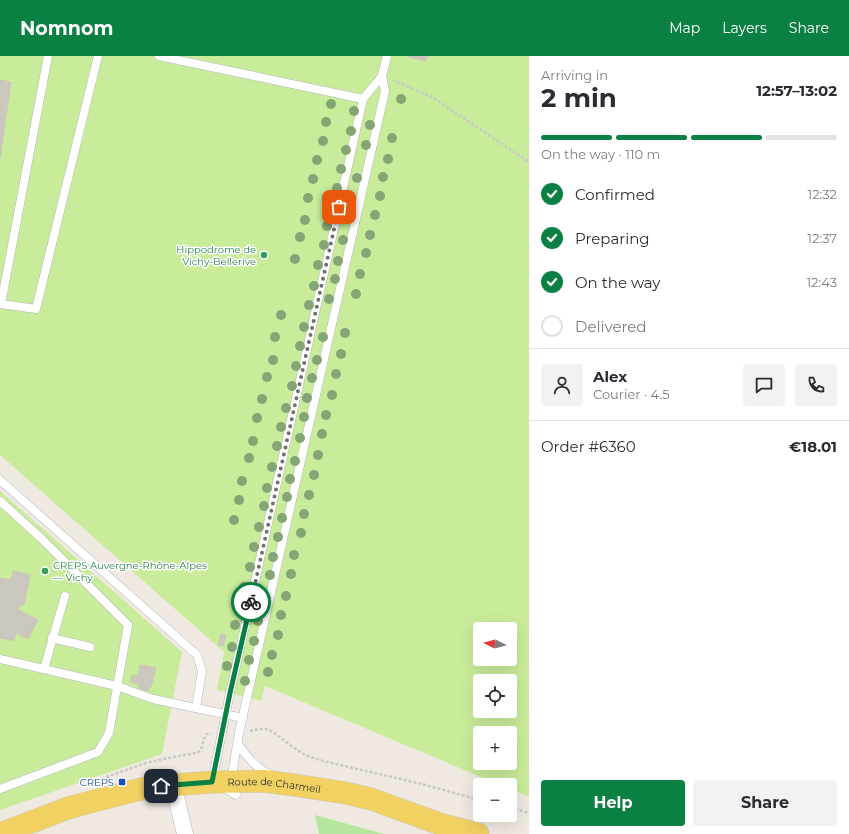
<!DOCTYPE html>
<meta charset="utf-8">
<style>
body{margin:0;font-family:Montserrat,sans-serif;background:#f2f2f3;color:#2b2b33;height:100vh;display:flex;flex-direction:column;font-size:15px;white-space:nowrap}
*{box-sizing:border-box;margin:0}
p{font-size:13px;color:#7c7c81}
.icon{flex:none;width:22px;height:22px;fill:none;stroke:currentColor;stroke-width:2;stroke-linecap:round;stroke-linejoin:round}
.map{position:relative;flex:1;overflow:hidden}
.panel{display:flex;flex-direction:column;background:#fff;width:320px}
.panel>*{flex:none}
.needle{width:26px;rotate:276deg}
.controls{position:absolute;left:473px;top:566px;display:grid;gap:8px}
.controls a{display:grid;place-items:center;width:44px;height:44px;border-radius:4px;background:#fff;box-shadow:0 4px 16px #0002;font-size:20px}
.pin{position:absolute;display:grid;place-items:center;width:34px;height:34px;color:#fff;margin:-17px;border-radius:8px;box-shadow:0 2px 6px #0006}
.courier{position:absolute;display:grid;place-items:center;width:40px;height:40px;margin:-20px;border:3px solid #0b8043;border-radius:50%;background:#fff;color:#222;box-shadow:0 1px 5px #0007}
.overview em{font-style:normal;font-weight:700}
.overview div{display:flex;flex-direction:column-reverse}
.overview{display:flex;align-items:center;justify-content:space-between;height:68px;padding:0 12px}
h1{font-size:26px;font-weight:700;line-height:30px}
.bar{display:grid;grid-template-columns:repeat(4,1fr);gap:6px 4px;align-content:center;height:48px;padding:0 12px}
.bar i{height:5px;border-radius:3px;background:#e1e1e2}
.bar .active{background:#0b8043}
.bar p{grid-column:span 4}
.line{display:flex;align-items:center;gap:10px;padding:0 12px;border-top:1px solid #e1e1e2}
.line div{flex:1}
.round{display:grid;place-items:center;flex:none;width:42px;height:42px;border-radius:4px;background:#f2f2f3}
ol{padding:0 12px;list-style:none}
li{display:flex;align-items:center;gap:12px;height:44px}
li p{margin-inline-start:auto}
li .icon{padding:4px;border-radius:50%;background:#0b8043;color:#fff;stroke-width:4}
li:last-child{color:#7c7c81}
li i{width:22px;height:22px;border:2px solid #e1e1e2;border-radius:50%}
.cta{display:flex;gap:8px;margin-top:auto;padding:8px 12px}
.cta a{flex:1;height:46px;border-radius:4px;background:#0b8043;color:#fff;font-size:16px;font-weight:700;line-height:46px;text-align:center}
.cta a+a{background:#f2f2f3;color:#2b2b33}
header{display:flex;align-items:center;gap:24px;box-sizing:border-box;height:56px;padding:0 20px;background:#0b8043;color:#fff}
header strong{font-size:19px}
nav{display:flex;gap:22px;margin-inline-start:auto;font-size:14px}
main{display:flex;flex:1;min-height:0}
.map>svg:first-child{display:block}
.grass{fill:#b6e59e}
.pitch{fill:#c9ec9a;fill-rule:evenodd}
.building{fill:#cbc7bf;stroke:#cbc5ba}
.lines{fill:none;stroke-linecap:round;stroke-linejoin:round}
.lane-casing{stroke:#b4b7c1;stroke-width:9}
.street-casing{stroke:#b4b7c1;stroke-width:17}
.primary-casing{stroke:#c9c9c9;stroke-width:23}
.path{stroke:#c9c9c9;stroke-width:2.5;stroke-dasharray:3 2;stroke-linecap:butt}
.lane{stroke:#fff;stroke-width:8}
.street{stroke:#fff;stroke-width:16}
.primary{stroke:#f2d163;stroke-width:22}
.tree{fill:#84a574}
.done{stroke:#726f6d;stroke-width:4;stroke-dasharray:0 7.2}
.route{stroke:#0b8043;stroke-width:5}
.leisure-dot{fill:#2e9e5b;stroke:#fff;stroke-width:1.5}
.transit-dot{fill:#1a4fb4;stroke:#fff;stroke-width:1.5}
.labels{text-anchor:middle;stroke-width:3;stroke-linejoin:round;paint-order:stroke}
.leisure-label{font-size:10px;fill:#27864d;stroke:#fff;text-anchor:end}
.transit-label{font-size:10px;fill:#164399;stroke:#fff;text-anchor:end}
.street-label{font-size:10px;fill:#2e2e2e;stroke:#fff}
</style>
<header>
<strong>Nomnom</strong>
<nav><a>Map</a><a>Layers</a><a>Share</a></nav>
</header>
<main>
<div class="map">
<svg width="529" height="778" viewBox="0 0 529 778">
<rect width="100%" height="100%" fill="#efe9e1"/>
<path class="grass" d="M315,759L384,778H319Z"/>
<g class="pitch">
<path d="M0,0H529V741L510,733V729H500L265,630L261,645L217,634L224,596L0,399ZM480,573H510V603H480ZM480,625H510V655H480ZM480,677H510V707H480Z"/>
<path d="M0,435L182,596L162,698L0,754Z"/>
</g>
<g class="building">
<path d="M408,0H428L426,5L408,1Z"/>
<path d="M0,24L11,26L0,102Z"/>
<path d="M13,515L30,519L24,549L20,548L18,554L32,561L22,580L14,576L12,584L0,582V522L11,524Z"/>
<path d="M32,561L38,564L28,583L22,580Z"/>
<path d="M14,576L16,577L14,585L12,584Z"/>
<path d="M221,578L226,579L223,590L218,589Z"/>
<path d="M140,609L156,612L151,631H149L148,635L138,632L139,628L130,626L132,619L138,620Z"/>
</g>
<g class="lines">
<defs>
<g id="lane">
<path d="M48,0L1,248L36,253L98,0"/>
<path d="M159,0L363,43"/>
<path d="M0,424L197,599L202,615L196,652"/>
<path d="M0,445L42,483L128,569L109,677L98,696L0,733"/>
<path d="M52,582L90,591"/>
<path d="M0,603L117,630L153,643L243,662"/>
<path d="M44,613L65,540"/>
<path d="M238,688C246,700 256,712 269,718"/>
<path d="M231,725L239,677L385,35L382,20L387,0"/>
<path d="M212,726L230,637L363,43L382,20"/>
<path d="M224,732L236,739"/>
</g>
<path id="street" d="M173,728L185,778"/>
<g id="primary">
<path id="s1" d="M0,778L68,752L121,738L150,731L212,726L264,725L294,729L346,737L371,743L443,769L478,778"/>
</g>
</defs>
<use href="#lane" class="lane-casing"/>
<use href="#street" class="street-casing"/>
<use href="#primary" class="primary-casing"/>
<g class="path">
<path d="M393,24L432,41L529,106"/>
<path d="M250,675L260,673H266L273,676L290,689L305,699L323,705L422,728L480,744"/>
<path d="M92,726L146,707L173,701L196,697L201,694L204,683L207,678L211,677"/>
<path d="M510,752L529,757"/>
</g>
<use href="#lane" class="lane"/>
<use href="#street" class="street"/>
<use href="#primary" class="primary"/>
</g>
<g class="tree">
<circle cx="401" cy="43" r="5"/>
<circle cx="331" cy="48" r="5"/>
<circle cx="354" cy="55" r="5"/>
<circle cx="326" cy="66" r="5"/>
<circle cx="370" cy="69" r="5"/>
<circle cx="351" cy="75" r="5"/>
<circle cx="392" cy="82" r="5"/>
<circle cx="323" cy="85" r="5"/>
<circle cx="366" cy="89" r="5"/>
<circle cx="346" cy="94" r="5"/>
<circle cx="388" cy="103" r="5"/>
<circle cx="317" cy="104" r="5"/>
<circle cx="341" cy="113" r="5"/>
<circle cx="383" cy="121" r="5"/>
<circle cx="357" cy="122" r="5"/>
<circle cx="313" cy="123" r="5"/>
<circle cx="337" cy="132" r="5"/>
<circle cx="380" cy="140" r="5"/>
<circle cx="308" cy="142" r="5"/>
<circle cx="333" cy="152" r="5"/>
<circle cx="375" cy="159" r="5"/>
<circle cx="349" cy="162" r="5"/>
<circle cx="305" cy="164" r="5"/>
<circle cx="327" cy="170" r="5"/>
<circle cx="370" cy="179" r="5"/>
<circle cx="300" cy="181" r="5"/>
<circle cx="343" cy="184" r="5"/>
<circle cx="324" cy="189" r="5"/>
<circle cx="366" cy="197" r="5"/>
<circle cx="295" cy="203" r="5"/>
<circle cx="338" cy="205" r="5"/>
<circle cx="318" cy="209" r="5"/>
<circle cx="360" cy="218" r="5"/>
<circle cx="335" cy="223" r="5"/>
<circle cx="314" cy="230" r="5"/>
<circle cx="356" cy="238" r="5"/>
<circle cx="329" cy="243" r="5"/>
<circle cx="309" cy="249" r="5"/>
<circle cx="281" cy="259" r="5"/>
<circle cx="304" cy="271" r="5"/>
<circle cx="345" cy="277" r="5"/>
<circle cx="275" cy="281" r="5"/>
<circle cx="323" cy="281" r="5"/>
<circle cx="300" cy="290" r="5"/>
<circle cx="341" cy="298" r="5"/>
<circle cx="273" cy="304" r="5"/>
<circle cx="317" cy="304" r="5"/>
<circle cx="296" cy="310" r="5"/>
<circle cx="336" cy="318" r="5"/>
<circle cx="267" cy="321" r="5"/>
<circle cx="312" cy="322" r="5"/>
<circle cx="292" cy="330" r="5"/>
<circle cx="332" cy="339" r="5"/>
<circle cx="307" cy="342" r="5"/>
<circle cx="262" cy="343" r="5"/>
<circle cx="286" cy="352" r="5"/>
<circle cx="326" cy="359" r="5"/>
<circle cx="304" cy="361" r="5"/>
<circle cx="257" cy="362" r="5"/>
<circle cx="281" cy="371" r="5"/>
<circle cx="322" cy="378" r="5"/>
<circle cx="300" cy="382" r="5"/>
<circle cx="253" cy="385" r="5"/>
<circle cx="277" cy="390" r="5"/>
<circle cx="318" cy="399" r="5"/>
<circle cx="249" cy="402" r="5"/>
<circle cx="295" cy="405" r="5"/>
<circle cx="272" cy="411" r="5"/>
<circle cx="314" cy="419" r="5"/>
<circle cx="290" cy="423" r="5"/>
<circle cx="242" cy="425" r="5"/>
<circle cx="267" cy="432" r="5"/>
<circle cx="309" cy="439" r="5"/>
<circle cx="287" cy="441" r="5"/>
<circle cx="239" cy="444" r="5"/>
<circle cx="264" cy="450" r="5"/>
<circle cx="304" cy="458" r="5"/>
<circle cx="282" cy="462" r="5"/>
<circle cx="234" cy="464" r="5"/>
<circle cx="259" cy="471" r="5"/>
<circle cx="301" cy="477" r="5"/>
<circle cx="278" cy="481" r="5"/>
<circle cx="254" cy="491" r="5"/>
<circle cx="294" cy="499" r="5"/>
<circle cx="273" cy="501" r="5"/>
<circle cx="250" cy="511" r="5"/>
<circle cx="291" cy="518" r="5"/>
<circle cx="270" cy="519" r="5"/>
<circle cx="244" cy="531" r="5"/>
<circle cx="286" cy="540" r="5"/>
<circle cx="263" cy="542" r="5"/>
<circle cx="240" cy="551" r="5"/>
<circle cx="281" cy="559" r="5"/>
<circle cx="258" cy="565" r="5"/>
<circle cx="235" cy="569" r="5"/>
<circle cx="278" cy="579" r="5"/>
<circle cx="254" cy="585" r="5"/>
<circle cx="232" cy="591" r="5"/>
<circle cx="272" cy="599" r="5"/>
<circle cx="249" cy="604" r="5"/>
<circle cx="227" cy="610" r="5"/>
<circle cx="268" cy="616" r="5"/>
<circle cx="245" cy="625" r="5"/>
</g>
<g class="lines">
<path class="done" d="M251,546L339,151"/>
<path class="route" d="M161,730L212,726L230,637L251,546"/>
</g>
<g class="leisure-dot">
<circle cx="264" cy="199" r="4"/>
<circle cx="45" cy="515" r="4"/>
</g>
<rect class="transit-dot" x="118" y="722" width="8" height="8" rx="2"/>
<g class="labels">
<g class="leisure-label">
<text x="256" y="197">Hippodrome de<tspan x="256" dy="12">Vichy-Bellerive</tspan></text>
<text x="53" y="513" text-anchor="start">CREPS Auvergne-Rhône-Alpes<tspan x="53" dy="12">— Vichy</tspan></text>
</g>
<g class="transit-label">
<text x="114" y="730">CREPS</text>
</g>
<g class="street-label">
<text dy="4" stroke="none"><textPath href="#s1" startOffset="282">Route de Charmeil</textPath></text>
</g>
</g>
</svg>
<div class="controls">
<a><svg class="needle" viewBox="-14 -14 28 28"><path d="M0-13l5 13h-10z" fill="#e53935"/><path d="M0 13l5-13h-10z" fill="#7c7c81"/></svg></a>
<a><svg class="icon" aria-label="locate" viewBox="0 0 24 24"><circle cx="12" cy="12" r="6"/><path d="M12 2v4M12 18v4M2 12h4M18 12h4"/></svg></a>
<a>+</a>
<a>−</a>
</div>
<div class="pin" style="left:339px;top:151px;background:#ea580c"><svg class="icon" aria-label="bag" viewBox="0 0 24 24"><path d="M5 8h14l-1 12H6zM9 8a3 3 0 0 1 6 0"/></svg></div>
<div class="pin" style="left:161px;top:730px;background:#1f2937"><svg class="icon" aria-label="home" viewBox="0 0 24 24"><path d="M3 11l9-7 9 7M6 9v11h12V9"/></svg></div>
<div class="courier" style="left:251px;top:546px"><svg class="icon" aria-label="bike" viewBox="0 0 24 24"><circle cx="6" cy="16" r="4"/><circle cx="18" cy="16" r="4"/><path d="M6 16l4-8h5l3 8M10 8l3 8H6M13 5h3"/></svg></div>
</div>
<section class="panel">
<div class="overview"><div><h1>2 min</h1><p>Arriving in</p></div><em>12:57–13:02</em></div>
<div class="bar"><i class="active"></i><i class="active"></i><i class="active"></i><i></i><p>On the way · 110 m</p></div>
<ol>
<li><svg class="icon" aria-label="check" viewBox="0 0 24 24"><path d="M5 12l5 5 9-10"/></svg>Confirmed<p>12:32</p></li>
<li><svg class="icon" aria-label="check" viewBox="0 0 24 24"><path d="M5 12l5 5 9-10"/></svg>Preparing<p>12:37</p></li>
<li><svg class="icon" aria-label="check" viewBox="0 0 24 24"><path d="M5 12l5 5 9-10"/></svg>On the way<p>12:43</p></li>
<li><i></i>Delivered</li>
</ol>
<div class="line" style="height:72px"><a class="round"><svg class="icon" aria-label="person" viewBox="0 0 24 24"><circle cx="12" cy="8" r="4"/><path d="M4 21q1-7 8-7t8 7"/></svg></a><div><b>Alex</b><p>Courier · 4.5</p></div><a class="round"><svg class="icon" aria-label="chat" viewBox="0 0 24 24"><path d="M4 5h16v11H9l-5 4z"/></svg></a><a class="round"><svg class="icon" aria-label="phone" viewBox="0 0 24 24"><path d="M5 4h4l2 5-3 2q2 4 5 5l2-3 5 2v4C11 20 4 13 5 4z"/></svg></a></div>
<div class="line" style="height:52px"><div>Order #6360</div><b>€18.01</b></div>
<div class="cta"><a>Help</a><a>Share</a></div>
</section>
</main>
